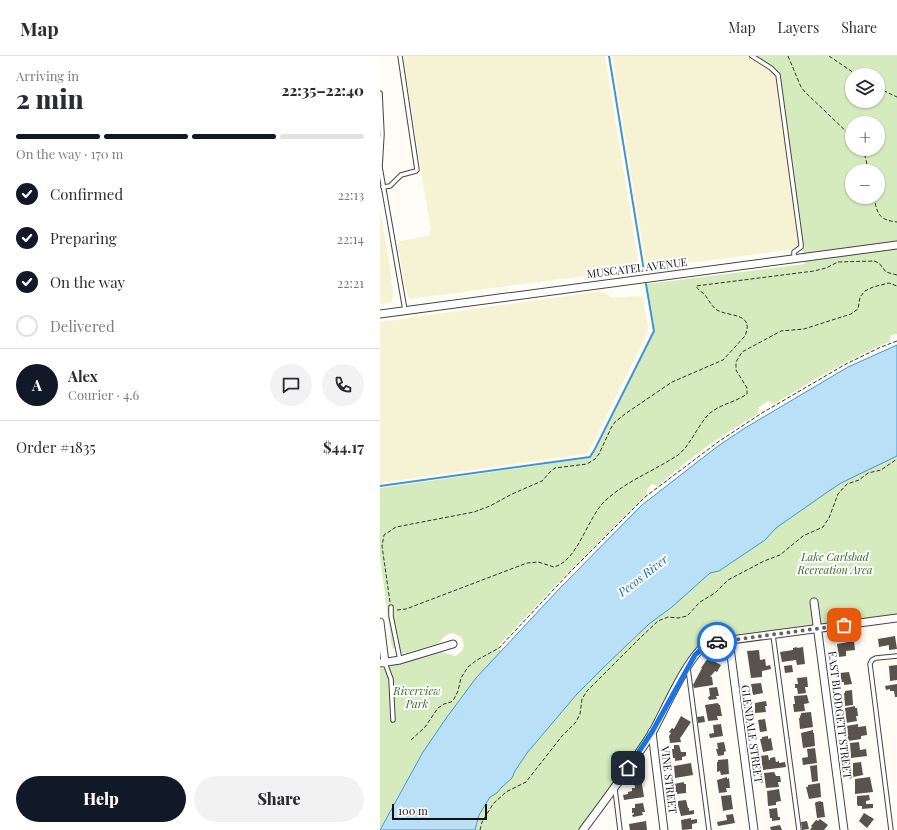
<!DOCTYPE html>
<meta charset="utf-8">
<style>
body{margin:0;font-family:"Playfair Display",serif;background:#f2f2f3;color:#2b2b33;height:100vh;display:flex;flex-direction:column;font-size:15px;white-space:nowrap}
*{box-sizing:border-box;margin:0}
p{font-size:13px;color:#7c7c81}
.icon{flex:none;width:22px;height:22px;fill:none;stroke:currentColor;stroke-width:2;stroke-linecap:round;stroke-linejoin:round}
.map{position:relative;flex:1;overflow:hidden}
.sheet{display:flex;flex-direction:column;background:#fff;width:380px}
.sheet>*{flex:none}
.tools{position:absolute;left:465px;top:12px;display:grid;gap:8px}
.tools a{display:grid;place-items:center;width:40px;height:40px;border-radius:50%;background:#fff;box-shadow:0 1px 3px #0004;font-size:20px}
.scale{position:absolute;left:12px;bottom:10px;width:95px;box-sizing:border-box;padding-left:4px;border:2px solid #111;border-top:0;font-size:11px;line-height:14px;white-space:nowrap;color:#111;-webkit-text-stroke:3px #fff;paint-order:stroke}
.pin{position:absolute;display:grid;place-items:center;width:34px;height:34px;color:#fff;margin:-17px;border-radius:8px;box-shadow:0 2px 6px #0006}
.courier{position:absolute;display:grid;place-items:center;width:40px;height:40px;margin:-20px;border:3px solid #1a73e8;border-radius:50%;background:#fff;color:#222;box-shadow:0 1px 5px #0007}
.overview em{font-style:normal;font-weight:800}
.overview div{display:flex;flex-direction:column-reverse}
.overview{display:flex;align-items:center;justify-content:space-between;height:68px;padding:0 16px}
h1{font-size:26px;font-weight:800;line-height:30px}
.bar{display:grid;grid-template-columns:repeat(4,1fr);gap:6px 4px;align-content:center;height:48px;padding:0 16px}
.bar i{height:5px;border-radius:3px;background:#e1e1e2}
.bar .current{background:#111827}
.bar p{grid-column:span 4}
.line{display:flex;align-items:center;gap:10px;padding:0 16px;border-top:1px solid #e1e1e2}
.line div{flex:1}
.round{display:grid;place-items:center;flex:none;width:42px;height:42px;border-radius:21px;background:#f2f2f3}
ol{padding:0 16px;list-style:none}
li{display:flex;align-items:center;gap:12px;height:44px}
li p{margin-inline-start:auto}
li .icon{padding:4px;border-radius:50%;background:#111827;color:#fff;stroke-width:4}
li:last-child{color:#7c7c81}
li i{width:22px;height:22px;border:2px solid #e1e1e2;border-radius:50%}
.button{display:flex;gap:8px;margin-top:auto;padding:8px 16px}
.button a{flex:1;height:46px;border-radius:24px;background:#111827;color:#fff;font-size:16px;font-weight:800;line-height:46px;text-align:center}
.button a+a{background:#f2f2f3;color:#2b2b33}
header{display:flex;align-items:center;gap:24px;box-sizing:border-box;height:56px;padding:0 20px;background:#fff;border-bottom:1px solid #e1e1e2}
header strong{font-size:19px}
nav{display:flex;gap:22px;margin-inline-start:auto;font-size:14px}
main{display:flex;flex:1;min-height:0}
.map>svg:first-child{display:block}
.farmland{fill:#f6f3d4}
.green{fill:#d5ebbd;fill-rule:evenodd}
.water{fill:#b9e0f7;stroke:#3f96cf}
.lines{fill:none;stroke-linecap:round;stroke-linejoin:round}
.stream{stroke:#3f96cf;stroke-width:2}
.building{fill:#5a524d}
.lane-casing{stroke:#444;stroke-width:5.5}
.street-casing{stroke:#444;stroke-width:9}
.path{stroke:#333;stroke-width:1;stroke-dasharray:4 2;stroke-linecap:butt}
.lane{stroke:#fff;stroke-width:3.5}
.street{stroke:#fff;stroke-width:7}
.done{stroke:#646461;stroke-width:4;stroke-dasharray:0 7.2}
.route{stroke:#1a73e8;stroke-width:5}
.labels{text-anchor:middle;stroke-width:4;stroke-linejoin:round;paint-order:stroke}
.street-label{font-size:11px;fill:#111;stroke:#fff}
.park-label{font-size:11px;font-style:italic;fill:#2f6b1f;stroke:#fff}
.water-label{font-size:12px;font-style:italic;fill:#1768a6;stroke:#fff}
</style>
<header>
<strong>Map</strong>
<nav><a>Map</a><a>Layers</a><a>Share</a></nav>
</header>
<main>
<section class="sheet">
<div class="overview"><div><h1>2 min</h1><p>Arriving in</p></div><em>22:35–22:40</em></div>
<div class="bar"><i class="current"></i><i class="current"></i><i class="current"></i><i></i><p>On the way · 170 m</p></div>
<ol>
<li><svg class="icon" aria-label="check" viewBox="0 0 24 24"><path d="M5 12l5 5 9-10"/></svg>Confirmed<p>22:13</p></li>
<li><svg class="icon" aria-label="check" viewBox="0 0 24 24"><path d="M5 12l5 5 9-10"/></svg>Preparing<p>22:14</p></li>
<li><svg class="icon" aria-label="check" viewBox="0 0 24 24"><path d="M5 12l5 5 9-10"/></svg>On the way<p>22:21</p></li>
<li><i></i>Delivered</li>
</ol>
<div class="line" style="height:72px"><b class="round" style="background:#111827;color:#fff">A</b><div><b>Alex</b><p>Courier · 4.6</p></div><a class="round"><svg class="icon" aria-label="chat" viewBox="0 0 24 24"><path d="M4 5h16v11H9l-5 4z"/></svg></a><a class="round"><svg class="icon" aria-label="phone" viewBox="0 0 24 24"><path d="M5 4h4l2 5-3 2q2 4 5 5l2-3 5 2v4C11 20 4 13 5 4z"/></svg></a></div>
<div class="line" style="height:52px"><div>Order #1835</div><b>$44.17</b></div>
<div class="button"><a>Help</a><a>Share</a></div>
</section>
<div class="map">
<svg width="517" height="774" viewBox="0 0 517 774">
<rect width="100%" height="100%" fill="#fffdf5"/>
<g class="farmland">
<path d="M23,0H225L257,197L258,207L256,211L254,212H243L212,219L29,243L23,220L18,189L20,185L47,180L50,178L51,172L47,152Z"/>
<path d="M232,0H366L389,13L394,17L398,26L420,187L419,191L408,194L279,211L270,210L265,204Z"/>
<path d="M0,154L10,210L13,239L12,245L9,247L0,248Z"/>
<path d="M215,236H223L232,242L258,240L263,241L268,271L267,278L212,390L208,396L205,398L198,399L0,427V266Z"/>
</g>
<g class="green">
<path d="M375,0H517V278L511,279L509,286C468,303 431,325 394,348L388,345L378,352V358C342,378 308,403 278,430L272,428L267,433V438L178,527L118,590L121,595C113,604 104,613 97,622C58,667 28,721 0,773V613L61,596L75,600C84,596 86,589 81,581L73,577C62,579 64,584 57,588L21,598L19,591L12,593L0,500V432L210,402L217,392L275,274L267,228L425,208L399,15ZM472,19H498V45H472ZM472,67H498V93H472ZM472,115H498V141H472Z"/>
<path d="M517,400V562L324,589L272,676L203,774H95L99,759L110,741L117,737L122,731L132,722L135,715L147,697L197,638L224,611L269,568L292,551L330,517L339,515L385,484L396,472L449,435L461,427Z"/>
</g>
<path class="water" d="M517,289V400L461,427L449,435L396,472L385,484L339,515L330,517L292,551L269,568L224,611L197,638L147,697L135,715L132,722L122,731L117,737L110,741L99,759L95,774H0L43,696L67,661L96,622L180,532L262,449L338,390L365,372L468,311Z"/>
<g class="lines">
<g class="stream">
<path d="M229,0L264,215"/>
<path d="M0,430L210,401L215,393L274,275L266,228"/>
</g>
</g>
<g class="building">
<path d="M515,580L517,593L509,594V589L499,591L498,583Z"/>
<path d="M474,585L475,594L466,595V600L459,601L457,588Z"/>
<path d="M417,591V592L423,591L425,608L417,609L416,604L402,606L400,596L413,594V592Z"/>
<path d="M379,594L380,604L385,603L386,610L390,609L391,613L382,615V621L371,622L367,595Z"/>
<path d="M328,602L341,609L337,616L335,615L330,621H332L333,629L314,632L313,629L322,612H321Z"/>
<path d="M412,609L413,616L405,617L404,610Z"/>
<path d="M517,609V624L510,625L509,610Z"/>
<path d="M469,616L472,628L464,629V626H461L460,617Z"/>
<path d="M427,621L428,631H425L426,637L418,638L417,632H415V628H418L417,622Z"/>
<path d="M381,627L383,637L373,639L371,628Z"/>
<path d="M517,628V641H515L514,635H510V633L506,634L505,630Z"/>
<path d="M337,631L339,640H336L337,643L329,644L328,641L330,640L329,632Z"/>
<path d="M472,634L473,649L465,650L464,637H465V635Z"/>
<path d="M427,639L429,647L424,648L425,655L414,656L413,648H415L414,640Z"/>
<path d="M386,645L387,650H385L386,656L375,657V647Z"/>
<path d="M338,647L339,649H340L342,660H337L338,664L328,665L325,649Z"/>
<path d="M475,650V652H477L478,660H476L477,665L466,667L465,652Z"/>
<path d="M431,656L433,671L420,673L419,662H420V660L421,659V657Z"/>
<path d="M301,660L311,666L301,681L300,682L301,686L290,687L289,680L291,677L289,676L292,672L294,673Z"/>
<path d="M324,660L325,666L318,667L317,661Z"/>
<path d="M385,663L387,675L380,676L378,664Z"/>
<path d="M341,668L343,680L330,682L329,678L334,677L333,669Z"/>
<path d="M478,668V671L486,670L487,679L481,680V683L468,685L466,670Z"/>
<path d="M433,674V677H434L435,690L423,692L421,677Z"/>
<path d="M388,680V683L391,682L393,694L383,696L380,683H382V681Z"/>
<path d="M344,686L346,695L344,696V699L338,700L336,693H338L337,687Z"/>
<path d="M479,686L480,694L486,693L487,700L471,702L470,687Z"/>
<path d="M294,689H299L301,696H306V700L302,701V704L295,705V702H293L292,693H294Z"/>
<path d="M435,692L437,707L423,709L422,702L428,701L427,693Z"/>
<path d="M388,699L389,704H390V702L395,701L396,706L399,705V707L405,706L406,711L383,714L381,700Z"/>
<path d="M348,703L349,718L341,719L340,715L337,716V706H338V704Z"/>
<path d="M481,706L483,719L473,721V707Z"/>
<path d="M311,707L313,719L295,722L294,710Z"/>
<path d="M437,709L438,725L432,726L430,710Z"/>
<path d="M394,716L396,720H400L401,726H398L399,731L386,732L384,717Z"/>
<path d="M258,720L264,722L262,728L264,741L244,744L243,739L248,738V736L252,735V732H255L254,726H256Z"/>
<path d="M347,721V723L349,722L350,732H346L347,736L339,737L337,724Z"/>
<path d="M490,721L493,736L475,738V723Z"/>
<path d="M304,726V728H306V737L297,738V736H295L294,728Z"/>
<path d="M440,727L441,741L429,743L426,731H428V729Z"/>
<path d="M399,733L401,745L396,746V749L388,750L387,735Z"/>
<path d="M351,739L353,753L343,755L341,740Z"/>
<path d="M489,739L490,744L486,745V748H493V752L482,753V750H478L477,748V740Z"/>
<path d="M306,744L308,752H309V755L314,754V758L301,760L298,749V745Z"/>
<path d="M441,745V746H443L445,761L437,762L435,747L436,746Z"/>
<path d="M263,747L265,756H262L263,759L253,761L252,759L254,758V757H252V752H255V748Z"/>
<path d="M397,752L398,761H400V764L392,765V762H390L389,753Z"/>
<path d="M484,757L494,763L487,772L479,765Z"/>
<path d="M353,758L355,767L338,770L337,766L347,764L346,759Z"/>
<path d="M311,762V764L317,763V767L312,768V773L302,774L301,764Z"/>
<path d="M440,763L448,769L444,774H430L432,771L431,770L436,764L438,765Z"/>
<path d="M266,765L267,774H250L249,768Z"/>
<path d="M427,765L429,773L422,774L421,766Z"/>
<path d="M400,769L402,774H391L390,771Z"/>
</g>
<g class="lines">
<defs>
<g id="lane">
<path d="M372,0L391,12L398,19L421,188V191L414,196V203"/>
<path d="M0,37L2,78L0,111L25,254"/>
<path d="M3,131L10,130L21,119L36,115L37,114L20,0"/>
<path d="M11,551V560L20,604"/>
<path d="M393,579L419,774"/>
<path d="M5,607L11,623L13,664"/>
<path d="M308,612L329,774"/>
<path d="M235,733L240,774"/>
<path d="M511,774L490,608L492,604L496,602L517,600"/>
</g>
<g id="street">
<path d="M0,258L517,189"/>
<path d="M434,546L464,774"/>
<path d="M0,566L5,607"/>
<path d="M349,584L374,774"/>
<path d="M0,607L20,604L73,588"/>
<path d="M272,676L284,774"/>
<path d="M203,774C227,742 251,710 272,677C285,654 308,599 328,587L517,562"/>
</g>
</defs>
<use href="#lane" class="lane-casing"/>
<use href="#street" class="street-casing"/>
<g class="path">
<path d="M408,0L421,31L425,36L472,81"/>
<path d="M449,0L477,19"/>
<path d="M498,32L517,41"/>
<path d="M482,93L486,103L488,115"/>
<path d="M494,141C497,158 499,164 517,166"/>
<path d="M10,546L2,490L4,479L16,471L94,456L110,450L132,438L162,425L171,415L175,412L207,408L215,403L219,398L231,372L235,366L245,358L292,326L343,304L365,280C375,256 348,261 337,254C331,250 329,244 325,239C322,236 318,234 316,230L434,215L446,212L458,206L494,205L499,207L506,216L517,219"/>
<path d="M17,554L26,553L147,507L158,506L174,511C198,505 208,460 225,445C246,425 274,415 298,399C310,390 318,369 329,358C340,348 356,346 367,338V332L356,314V306L362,296L401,275L424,273L471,258L478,253L480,241L485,235L493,231L509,227L517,230"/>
<path d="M31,684L45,671L58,652L64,648L71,646L74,643L78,635L81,622L88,611L97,604L119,592L191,515L265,441L338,386L382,357L466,308L501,291L517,285"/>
<path d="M100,774L102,766L113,748L126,736L146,726L182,680L196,666L200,658L202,643L207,635L260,582L278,565L288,561L298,562L307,560L320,546L335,537L348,524L384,505L400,499L423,480L443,471L449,462L458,438L467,428L479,424L488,417L501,414L517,403"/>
</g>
<use href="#lane" class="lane"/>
<use href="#street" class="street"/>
</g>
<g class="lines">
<path class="done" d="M337,586L464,569"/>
<path class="route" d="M248,712L272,676L315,599L328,587L337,586"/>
</g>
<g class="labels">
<g class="street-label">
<text transform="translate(257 212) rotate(-7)" y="4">MUSCATEL AVENUE</text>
<text transform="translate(460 659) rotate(83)" y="4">EAST BLODGETT STREET</text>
<text transform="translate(372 678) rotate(82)" y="4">GLENDALE STREET</text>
<text transform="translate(289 724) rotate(83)" y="4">VINE STREET</text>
</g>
<g class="park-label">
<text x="455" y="505">Lake Carlsbad<tspan x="455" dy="13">Recreation Area</tspan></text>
<text x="37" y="639">Riverview<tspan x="37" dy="13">Park</tspan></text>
</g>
<g class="water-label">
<text transform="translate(263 520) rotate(-38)" y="4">Pecos River</text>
</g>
</g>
</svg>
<div class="tools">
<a><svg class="icon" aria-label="layers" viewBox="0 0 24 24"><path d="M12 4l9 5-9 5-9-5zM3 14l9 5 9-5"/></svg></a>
<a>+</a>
<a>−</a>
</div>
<div class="scale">100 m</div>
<div class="pin" style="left:464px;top:569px;background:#ea580c"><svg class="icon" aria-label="bag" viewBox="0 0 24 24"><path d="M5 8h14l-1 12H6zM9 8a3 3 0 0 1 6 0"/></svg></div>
<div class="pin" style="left:248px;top:712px;background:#1f2937"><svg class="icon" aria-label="home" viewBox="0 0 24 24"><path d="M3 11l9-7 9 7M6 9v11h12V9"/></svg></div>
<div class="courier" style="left:337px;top:586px"><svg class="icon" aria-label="car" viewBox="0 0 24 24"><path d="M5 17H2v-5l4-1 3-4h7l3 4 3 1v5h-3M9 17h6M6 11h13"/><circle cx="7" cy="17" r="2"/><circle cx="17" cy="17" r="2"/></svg></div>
</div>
</main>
